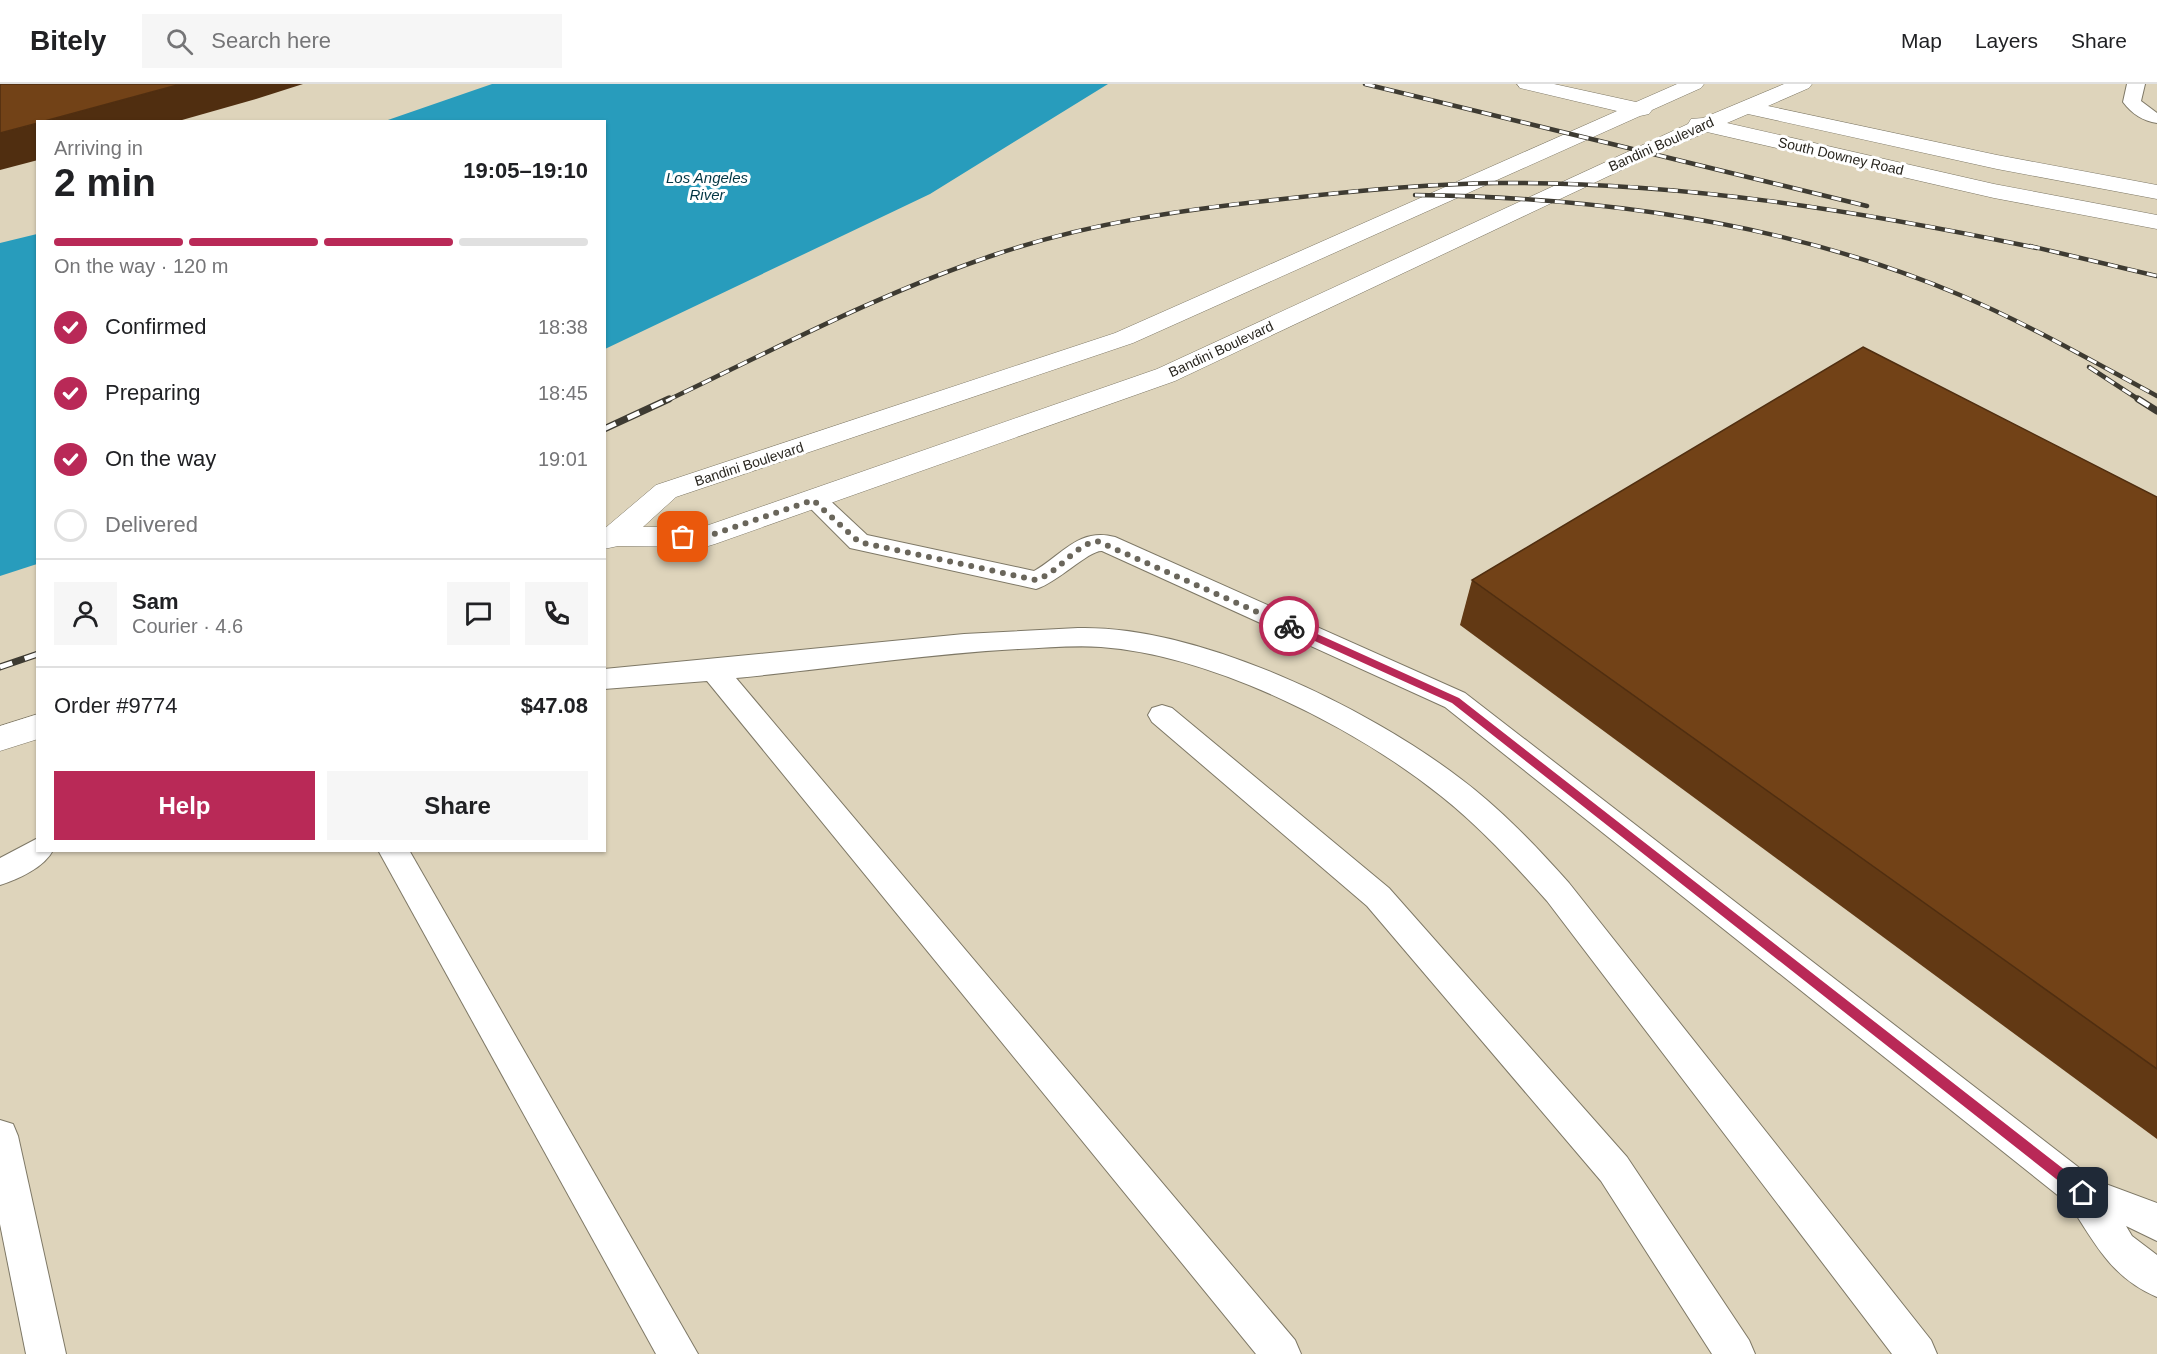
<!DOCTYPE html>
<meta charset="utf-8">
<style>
body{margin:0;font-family:Arial,sans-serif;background:#f6f6f6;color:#202124;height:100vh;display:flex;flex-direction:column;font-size:22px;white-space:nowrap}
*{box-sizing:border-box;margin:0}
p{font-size:20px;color:#757577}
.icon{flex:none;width:33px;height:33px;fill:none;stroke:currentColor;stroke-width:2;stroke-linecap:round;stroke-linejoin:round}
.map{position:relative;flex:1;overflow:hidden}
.side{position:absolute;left:36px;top:36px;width:570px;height:732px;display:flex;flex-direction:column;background:#fff;border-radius:0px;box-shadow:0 2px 4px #0004}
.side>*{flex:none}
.pin{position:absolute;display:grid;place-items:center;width:51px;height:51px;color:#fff;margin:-26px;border-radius:12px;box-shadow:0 3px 9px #0006}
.courier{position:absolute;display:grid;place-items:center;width:60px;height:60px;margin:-30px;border:4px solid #b92957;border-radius:50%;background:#fff;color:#222;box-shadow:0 2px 8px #0007}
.head em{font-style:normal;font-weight:800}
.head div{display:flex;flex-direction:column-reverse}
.head{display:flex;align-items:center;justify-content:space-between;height:102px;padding:0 18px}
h1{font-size:39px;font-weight:800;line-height:45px}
.bar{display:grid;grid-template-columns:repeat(4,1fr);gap:9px 6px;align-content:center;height:72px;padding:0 18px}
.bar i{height:8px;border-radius:4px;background:#e0e0e0}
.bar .selected{background:#b92957}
.bar p{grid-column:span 4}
.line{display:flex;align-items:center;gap:15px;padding:0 18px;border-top:2px solid #e0e0e0}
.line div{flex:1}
.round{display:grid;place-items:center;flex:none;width:63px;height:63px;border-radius:0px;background:#f6f6f6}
ol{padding:0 18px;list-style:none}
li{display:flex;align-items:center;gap:18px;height:66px}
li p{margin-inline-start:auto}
li .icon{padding:6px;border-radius:50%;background:#b92957;color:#fff;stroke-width:4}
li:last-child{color:#757577}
li i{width:33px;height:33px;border:3px solid #e0e0e0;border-radius:50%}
.primary-button{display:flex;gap:12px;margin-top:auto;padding:12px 18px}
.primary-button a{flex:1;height:69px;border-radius:0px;background:#b92957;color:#fff;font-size:24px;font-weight:800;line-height:69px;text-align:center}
.primary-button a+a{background:#f6f6f6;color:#202124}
header{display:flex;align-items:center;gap:36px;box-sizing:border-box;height:84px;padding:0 30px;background:#fff;border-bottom:2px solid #e0e0e0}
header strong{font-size:28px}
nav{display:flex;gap:33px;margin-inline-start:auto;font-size:21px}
.search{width:420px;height:54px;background:#f6f6f6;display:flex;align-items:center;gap:15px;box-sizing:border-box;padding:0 21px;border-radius:0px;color:#757577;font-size:22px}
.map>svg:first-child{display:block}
.built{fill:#ded4bb;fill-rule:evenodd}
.water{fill:#289cbc}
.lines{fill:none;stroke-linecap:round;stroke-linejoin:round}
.lane-casing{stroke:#7e7866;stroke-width:2}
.secondary-casing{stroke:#7e7866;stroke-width:1}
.lane{fill:#fff;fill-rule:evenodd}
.secondary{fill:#fff;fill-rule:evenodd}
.rail-far1-casing{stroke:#3e3b32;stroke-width:4.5}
.rail-casing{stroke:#3e3b32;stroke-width:7}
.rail-far1{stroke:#fff;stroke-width:3;stroke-dasharray:10;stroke-linecap:butt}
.rail{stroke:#fff;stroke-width:4.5;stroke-dasharray:13;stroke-linecap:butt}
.wall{fill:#623914}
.shaded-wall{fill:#502e10}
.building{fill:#724217;stroke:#502e10;stroke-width:1.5}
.route{fill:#b92957}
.done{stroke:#6a665b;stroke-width:6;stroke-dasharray:0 10.8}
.labels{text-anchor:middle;stroke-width:6;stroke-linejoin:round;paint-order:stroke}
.far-street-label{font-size:14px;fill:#28251e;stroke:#fff}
.far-water-label{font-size:15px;font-style:italic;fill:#033644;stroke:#fff}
</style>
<header>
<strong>Bitely</strong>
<div class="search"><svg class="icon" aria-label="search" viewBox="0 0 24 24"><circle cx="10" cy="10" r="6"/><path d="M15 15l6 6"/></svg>Search here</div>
<nav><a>Map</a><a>Layers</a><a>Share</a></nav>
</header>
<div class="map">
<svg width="2157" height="1270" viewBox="0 0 2157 1270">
<rect width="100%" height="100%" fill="#e6dfcc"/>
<path class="built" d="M0,0H2157V1270H0ZM38,38H604V766H38Z"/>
<g class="water">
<path d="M492,0H1108L930,110L605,265L604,38L385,37Z"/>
<path d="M37,150V480L0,492V159Z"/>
</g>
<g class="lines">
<defs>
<g id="lane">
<path d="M2127,0H2145L2141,17L2157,29V39C2143,37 2132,30 2123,18Z"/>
<path d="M813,407L822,409L867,451L1034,487C1062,471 1079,443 1115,453L1465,609L2095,1096L2157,1119V1157L2126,1142L2132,1152L2157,1171V1213C2112,1194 2095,1160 2070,1121L1445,623L1102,467C1089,466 1057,499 1036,505L850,464L801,415L804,409Z"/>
<path d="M1078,544C1198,541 1367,623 1461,695C1501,725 1536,762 1569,799L1931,1256L1937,1270H1892L1547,817C1514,780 1480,743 1441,712C1355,643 1212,571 1101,563C1074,561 1046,564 1019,565C924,570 830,585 736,594L1295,1256L1301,1270H1256L707,597L604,605V585L964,550Z"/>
<path d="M1162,621L1172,624L1389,804L1627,1073L1749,1256L1755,1270H1712L1601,1097L1367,822L1152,638L1148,631L1152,624Z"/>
<path d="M38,754V766H53C45,783 17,796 0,801V774Z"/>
<path d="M378,766H409L698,1270H656Z"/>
<path d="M0,1036L13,1040L18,1052L66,1270H26L0,1140Z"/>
</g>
<g id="secondary">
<path d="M1517,0H1554L1636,18L1677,0H1704L1701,4L1652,26L1649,30L1640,32L1133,259L676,413L643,443H703L1157,285L1688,40L1691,35L1703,34L1784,0H1812L1809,4L1768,22L1997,71L2157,101V115L1997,85L1748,30L1727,39L1994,100L2157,131V145L1994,114L1707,48L1651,72L1175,297L715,460L705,463L618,462L604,465V445L656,401L1115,249L1617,27L1520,4Z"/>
<path d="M38,630V655L0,667V642Z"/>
</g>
</defs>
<use href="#lane" class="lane-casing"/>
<use href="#secondary" class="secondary-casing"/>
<use href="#lane" class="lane"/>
<use href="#secondary" class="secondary"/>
<defs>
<g id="rail-far1">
<path d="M1365,0L1867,122"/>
<path d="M1415,111C1598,113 1790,139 1960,211C2028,240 2092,277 2157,312"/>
<path d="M2030,162L2157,192"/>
<path d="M2089,283L2141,317"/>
<path d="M666,317C775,265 882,208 997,170C1089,139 1186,125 1283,115C1353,107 1424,100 1495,99C1678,97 1859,127 2037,164"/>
</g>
<g id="rail">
<path d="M2138,315L2157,327"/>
<path d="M604,345L669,315"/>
<path d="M0,583L38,570"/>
</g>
</defs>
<use href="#rail-far1" class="rail-far1-casing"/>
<use href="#rail" class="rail-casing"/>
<use href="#rail-far1" class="rail-far1"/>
<use href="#rail" class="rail"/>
</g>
<path class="wall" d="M2157,413V1055L1460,541L1472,496Z"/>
<g class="shaded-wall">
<path d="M181,0H303L256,15L175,38H41Z"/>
<path d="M38,39V76L0,86V49Z"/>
</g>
<g class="building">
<path d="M0,0H181L41,38H38V39L0,49Z"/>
<path d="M1863,263L2157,413V985L1472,496Z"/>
</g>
<path class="route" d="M1286,539H1293L1459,614L2088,1104V1113H2079L1452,619L1286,544Z"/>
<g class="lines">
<path class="done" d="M683,453H705L813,416L859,458L1036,496C1060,488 1073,462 1097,457L1289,542"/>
</g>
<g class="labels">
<g class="far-street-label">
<text transform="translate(1661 60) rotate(-24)" y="5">Bandini Boulevard</text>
<text transform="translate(1841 72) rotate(13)" y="5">South Downey Road</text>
<text transform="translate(1221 265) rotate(-25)" y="5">Bandini Boulevard</text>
<text transform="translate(749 380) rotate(-18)" y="5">Bandini Boulevard</text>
</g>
<g class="far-water-label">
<text x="707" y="99">Los Angeles<tspan x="707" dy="17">River</tspan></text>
</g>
</g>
</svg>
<div class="pin" style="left:683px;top:453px;background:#ea580c"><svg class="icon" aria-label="bag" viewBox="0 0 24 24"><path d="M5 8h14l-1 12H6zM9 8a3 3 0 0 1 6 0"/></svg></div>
<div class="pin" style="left:2083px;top:1109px;background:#1f2937"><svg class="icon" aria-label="home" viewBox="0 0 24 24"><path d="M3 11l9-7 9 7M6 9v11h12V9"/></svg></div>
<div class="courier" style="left:1289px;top:542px"><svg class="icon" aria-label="bike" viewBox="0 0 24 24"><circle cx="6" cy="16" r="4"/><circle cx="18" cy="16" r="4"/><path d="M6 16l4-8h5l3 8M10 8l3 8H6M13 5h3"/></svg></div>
<section class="side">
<div class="head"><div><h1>2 min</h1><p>Arriving in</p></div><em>19:05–19:10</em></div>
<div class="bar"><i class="selected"></i><i class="selected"></i><i class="selected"></i><i></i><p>On the way · 120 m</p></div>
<ol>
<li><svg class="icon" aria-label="check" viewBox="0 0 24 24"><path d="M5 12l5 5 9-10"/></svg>Confirmed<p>18:38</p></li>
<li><svg class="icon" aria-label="check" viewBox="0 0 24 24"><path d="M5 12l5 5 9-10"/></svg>Preparing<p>18:45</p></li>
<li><svg class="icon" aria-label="check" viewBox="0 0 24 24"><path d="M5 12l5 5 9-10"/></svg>On the way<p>19:01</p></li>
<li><i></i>Delivered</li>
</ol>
<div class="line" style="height:108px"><a class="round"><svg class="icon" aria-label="person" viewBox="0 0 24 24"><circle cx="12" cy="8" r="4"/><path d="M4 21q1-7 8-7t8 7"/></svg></a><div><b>Sam</b><p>Courier · 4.6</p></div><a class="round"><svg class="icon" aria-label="chat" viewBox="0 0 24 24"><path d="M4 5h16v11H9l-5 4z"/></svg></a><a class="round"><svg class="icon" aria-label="phone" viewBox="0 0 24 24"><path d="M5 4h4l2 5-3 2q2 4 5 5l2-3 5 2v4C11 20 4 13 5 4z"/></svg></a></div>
<div class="line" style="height:78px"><div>Order #9774</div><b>$47.08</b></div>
<div class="primary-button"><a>Help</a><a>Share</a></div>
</section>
</div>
